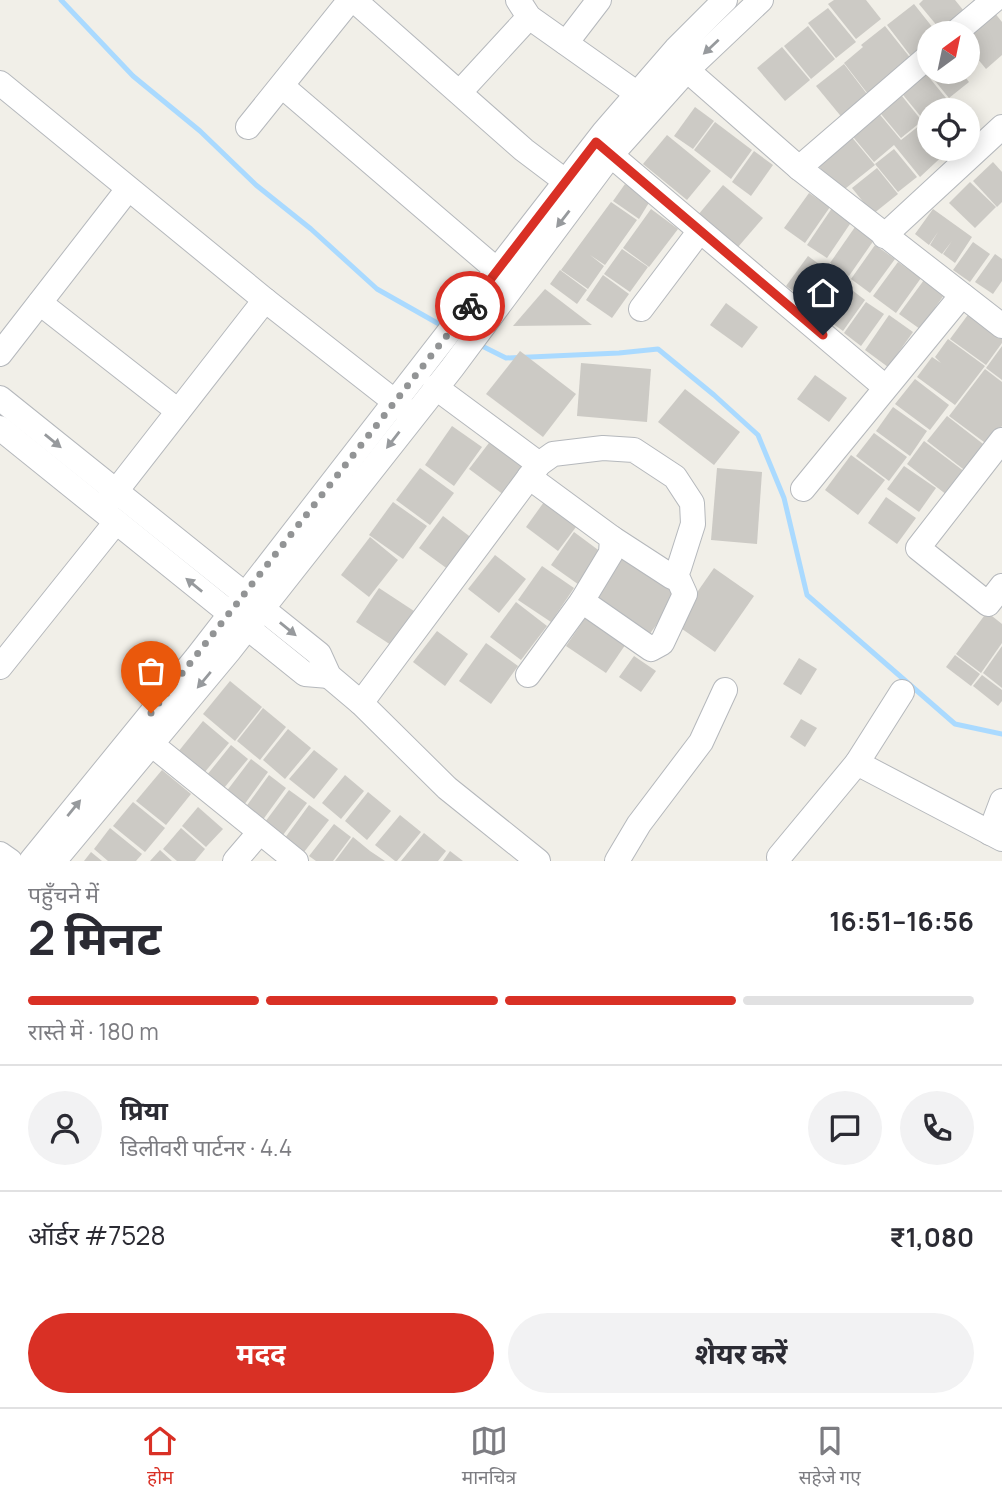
<!DOCTYPE html>
<html lang="hi">
<meta charset="utf-8">
<style>
body{margin:0;font-family:Manrope,"Noto Sans Devanagari",sans-serif;background:#f2f2f3;color:#2b2b33;height:100vh;display:flex;flex-direction:column;font-size:26px;white-space:nowrap}
*{box-sizing:border-box;margin:0}
p{font-size:23px;color:#7c7c81}
.icon{flex:none;width:38px;height:38px;fill:none;stroke:currentColor;stroke-width:2;stroke-linecap:round;stroke-linejoin:round}
.map{position:relative;height:861px;overflow:hidden}
.sheet{display:flex;flex-direction:column;background:#fff;flex:1}
.sheet>*{flex:none}
.needle{width:46px;rotate:33deg}
.fabs{position:absolute;left:917px;top:21px;display:grid;gap:14px}
.fabs a{display:grid;place-items:center;width:63px;height:63px;border-radius:50%;background:#fff;box-shadow:0 4px 18px #0003;font-size:35px}
.pin{position:absolute;display:grid;place-items:center;width:60px;height:60px;color:#fff;margin:-72px -30px;border-radius:50% 50% 50% 0;rotate:-45deg;box-shadow:0 0 7px #0007}
.pin .icon{rotate:45deg}
.courier{position:absolute;display:grid;place-items:center;width:70px;height:70px;margin:-35px;border:5px solid #d93025;border-radius:50%;background:#fff;color:#222;box-shadow:0 2px 9px #0007}
.overview em{font-style:normal;font-weight:700}
.overview div{display:flex;flex-direction:column-reverse}
.overview{display:flex;align-items:center;justify-content:space-between;height:119px;padding:0 28px}
h1{font-size:46px;font-weight:700;line-height:52px}
.bar{display:grid;grid-template-columns:repeat(4,1fr);gap:10px 7px;align-content:center;height:84px;padding:0 28px}
.bar i{height:9px;border-radius:5px;background:#e1e1e2}
.bar .current{background:#d93025}
.bar p{grid-column:span 4}
.line{display:flex;align-items:center;gap:18px;padding:0 28px;border-top:2px solid #e1e1e2}
.line div{flex:1}
.round{display:grid;place-items:center;flex:none;width:74px;height:74px;border-radius:37px;background:#f2f2f3}
.action{display:flex;gap:14px;margin-top:auto;padding:14px 28px}
.action a{flex:1;height:80px;border-radius:42px;background:#d93025;color:#fff;font-size:28px;font-weight:700;line-height:80px;text-align:center}
.action a+a{background:#f2f2f3;color:#2b2b33}
.tabs{display:flex;justify-content:space-around;align-items:center;height:98px;border-top:2px solid #e1e1e2;background:#fff;font-size:19px;color:#7c7c81}
.tabs a{display:grid;justify-items:center;gap:4px}
.tabs .current{color:#d93025}
.map>svg:first-child{display:block}
.lines{fill:none;stroke-linecap:round;stroke-linejoin:round}
.stream{stroke:#aadaff;stroke-width:5}
.building{fill:#cccac5}
.minor-casing{stroke:#b5b8bc;stroke-width:26}
.minor{stroke:#fff;stroke-width:24}
.oneway{fill:#979a9d}
.done{stroke:#929495;stroke-width:7;stroke-dasharray:0 12.6}
.route{stroke:#d93025;stroke-width:9}
</style>
<div class="map">
<svg width="1002" height="861" viewBox="0 0 1002 861">
<rect width="100%" height="100%" fill="#f1efe8"/>
<g class="lines">
<g class="stream">
<path d="M61,0L133,76L200,131L256,185L311,229L377,289L446,328"/>
<path d="M480,345L506,358L619,353L658,349L714,395L758,435L784,498L807,595L955,724L1002,734"/>
</g>
</g>
<g class="building">
<path d="M834,0H866L881,19L856,39L828,4Z"/>
<path d="M923,0H955L968,16L947,33H943L919,4Z"/>
<path d="M914,4L937,33H929V47L913,59L887,25Z"/>
<path d="M828,8L856,42L836,58L808,23Z"/>
<path d="M994,12L1002,22V55L986,69L968,47V33Z"/>
<path d="M808,26L835,59L811,79L784,46Z"/>
<path d="M885,26L912,60L871,98L844,63L863,47L861,45Z"/>
<path d="M782,47L810,80L785,101L757,68Z"/>
<path d="M844,64L870,98L844,120L816,86Z"/>
<path d="M923,70L946,98L922,118L899,90Z"/>
<path d="M926,70L929,72H961L969,82L949,98Z"/>
<path d="M898,91L922,121L901,138L876,108Z"/>
<path d="M958,100L966,110H945Z"/>
<path d="M695,107L714,121L693,149L674,136Z"/>
<path d="M876,110L901,140L929,118V149H950L920,177L894,145L874,162L849,132Z"/>
<path d="M968,112L979,126L968,135Z"/>
<path d="M715,122L752,150L731,179L694,150Z"/>
<path d="M667,135L711,171L687,200L643,164Z"/>
<path d="M850,135L875,165L841,192L816,163Z"/>
<path d="M894,149L917,177L898,192L875,164Z"/>
<path d="M754,151L773,165L751,196L732,182Z"/>
<path d="M993,162L1002,172V202L997,207L973,181Z"/>
<path d="M877,168L898,194L873,214L852,188Z"/>
<path d="M970,182L996,207L975,228L949,203Z"/>
<path d="M625,184L650,201L639,219L613,201Z"/>
<path d="M723,185L763,218L738,247L698,215Z"/>
<path d="M809,193L830,207L805,243L784,228Z"/>
<path d="M611,202L637,220L605,265L590,255L604,266L588,289L561,270Z"/>
<path d="M832,208L852,221L827,258L807,245Z"/>
<path d="M651,209L678,229L649,267L623,248Z"/>
<path d="M933,209L972,237L955,263L943,254L952,241L942,254L930,245L938,232L929,245L915,234Z"/>
<path d="M855,227L874,240L849,276L830,263Z"/>
<path d="M973,242L990,254L970,282L953,270Z"/>
<path d="M875,245L895,259L870,293L851,279Z"/>
<path d="M622,249L648,267L630,292L604,274Z"/>
<path d="M995,254L1002,259V281L993,294L975,282Z"/>
<path d="M808,256L827,270L806,300L786,286Z"/>
<path d="M898,262L921,278L896,313L873,296Z"/>
<path d="M560,270L587,290L577,304L550,284Z"/>
<path d="M828,273L847,286L824,318L805,305Z"/>
<path d="M603,275L629,294L612,318L586,300Z"/>
<path d="M924,280L944,295L920,329L899,314Z"/>
<path d="M848,287L865,300L843,331L825,318Z"/>
<path d="M545,289L592,325L513,326Z"/>
<path d="M866,302L884,314L861,346L844,333Z"/>
<path d="M726,303L758,327L742,348L710,325Z"/>
<path d="M973,308L1002,329V343L986,365L950,339Z"/>
<path d="M889,315L913,332L888,367L865,350Z"/>
<path d="M948,339L985,366L955,405L917,377L932,357L941,363L935,357Z"/>
<path d="M1002,346V380L986,368Z"/>
<path d="M520,351L576,394L543,437L486,394Z"/>
<path d="M581,363L651,369L647,422L577,416Z"/>
<path d="M985,369L1002,382V426L988,445L949,416Z"/>
<path d="M815,375L847,398L829,422L797,399Z"/>
<path d="M915,379L949,405L930,430L895,404Z"/>
<path d="M685,389L740,432L714,465L658,422Z"/>
<path d="M893,407L927,431L910,456L876,431Z"/>
<path d="M947,416L987,447L967,472L927,441Z"/>
<path d="M452,426L482,447L454,486L425,465Z"/>
<path d="M874,433L907,457L889,481L856,456Z"/>
<path d="M495,435L529,461L504,495L469,469Z"/>
<path d="M924,441L965,472L947,495L907,464Z"/>
<path d="M851,455L885,480L858,515L825,490Z"/>
<path d="M904,466L936,488L919,512L887,489Z"/>
<path d="M420,468L454,493L430,525L396,500Z"/>
<path d="M717,468L762,472L757,544L711,540Z"/>
<path d="M549,495L582,519L558,551L526,527Z"/>
<path d="M886,497L916,518L897,544L868,523Z"/>
<path d="M393,502L427,526L403,559L369,535Z"/>
<path d="M443,516L473,539L449,570L419,548Z"/>
<path d="M574,532L605,555L582,587L551,565Z"/>
<path d="M370,537L398,560L369,597L341,575Z"/>
<path d="M624,550L680,593L646,639L588,597Z"/>
<path d="M495,555L526,579L499,613L468,589Z"/>
<path d="M542,566L574,588L551,622L518,600Z"/>
<path d="M714,568L754,596L715,652L675,624Z"/>
<path d="M379,588L414,611L391,645L356,622Z"/>
<path d="M516,602L547,626L521,660L490,637Z"/>
<path d="M590,611L630,638L606,673L566,646Z"/>
<path d="M987,612L1002,624V643L981,673L956,654Z"/>
<path d="M437,631L468,654L445,686L413,662Z"/>
<path d="M486,643L518,666L491,704L459,681Z"/>
<path d="M1002,646V688L983,673Z"/>
<path d="M955,655L980,674L971,686L946,667Z"/>
<path d="M634,656L656,671L641,692L619,677Z"/>
<path d="M799,658L817,669L801,695L783,684Z"/>
<path d="M982,675L1002,690V701L998,706L973,686Z"/>
<path d="M230,681L262,707L235,741L203,714Z"/>
<path d="M263,708L286,727L260,760L237,741Z"/>
<path d="M801,719L817,728L805,747L790,737Z"/>
<path d="M203,721L229,743L204,773L178,752Z"/>
<path d="M288,729L311,748L285,779L263,760Z"/>
<path d="M231,745L248,759L224,788L207,775Z"/>
<path d="M314,750L338,769L314,799L289,779Z"/>
<path d="M251,759L268,772L244,805L226,792Z"/>
<path d="M162,770L191,794L166,825L136,801Z"/>
<path d="M269,775L286,788L262,821L245,808Z"/>
<path d="M345,775L364,791L341,819L322,803Z"/>
<path d="M289,790L307,803L283,835L265,822Z"/>
<path d="M368,792L391,811L367,840L345,821Z"/>
<path d="M133,802L165,828L145,852L113,826Z"/>
<path d="M309,805L329,820L304,852L285,838Z"/>
<path d="M198,807L223,829L206,847L182,826Z"/>
<path d="M400,815L421,832L397,861H395L375,845Z"/>
<path d="M334,824L351,837L333,861H316L309,856Z"/>
<path d="M110,828L142,854L136,861H108L94,849Z"/>
<path d="M181,828L205,849L195,861H177L163,849Z"/>
<path d="M424,833L446,851L438,861H401Z"/>
<path d="M353,837L370,851L385,861H335Z"/>
<path d="M160,850L172,861H150Z"/>
<path d="M450,851L463,861H443Z"/>
<path d="M91,852L102,861H84Z"/>
</g>
<g class="lines">
<defs>
<g id="minor">
<path d="M354,0L524,150L565,181"/>
<path d="M518,0L529,17L649,102"/>
<path d="M955,33L994,0"/>
<path d="M566,43L599,0"/>
<path d="M687,70L799,168L1002,326"/>
<path d="M0,83L265,300L408,412"/>
<path d="M282,86L498,271"/>
<path d="M460,92L529,17"/>
<path d="M248,127L350,0"/>
<path d="M599,145L885,387"/>
<path d="M799,168L929,56"/>
<path d="M884,236L1002,127"/>
<path d="M40,303L178,411"/>
<path d="M641,309L699,232"/>
<path d="M0,354L128,189"/>
<path d="M435,387L539,464"/>
<path d="M0,398L319,654L329,676L361,703L447,788L538,861"/>
<path d="M0,428L305,674L329,676"/>
<path d="M1002,440L918,548L988,604L1002,586"/>
<path d="M529,477L612,538L611,553L582,601"/>
<path d="M803,489L962,295"/>
<path d="M106,504L265,300"/>
<path d="M0,667L116,522"/>
<path d="M528,675L582,601L651,649L662,643L685,594L676,574"/>
<path d="M361,703L539,464L553,454L603,448L634,450L675,477L692,503L693,524L679,568L672,577L612,538"/>
<path d="M139,734L296,861"/>
<path d="M857,763L1002,839"/>
<path d="M990,833L1002,801"/>
<path d="M0,854L10,861"/>
<path d="M779,857L857,763L902,692"/>
<path d="M31,861L197,657L604,132L676,49L725,0"/>
<path d="M54,861L229,651L452,368L610,156L687,70L761,0"/>
<path d="M235,861L259,833"/>
<path d="M617,861L639,824L701,742L725,690"/>
</g>
</defs>
<use href="#minor" class="minor-casing"/>
<use href="#minor" class="minor"/>
</g>
<defs><path id="oneway-solid" d="M-6-.8H1V-3.2L6.5 0L1 3.2V.8H-6Z" transform="scale(1.75)"/></defs>
<g class="oneway">
<use href="#oneway-solid" transform="translate(711 47) rotate(137)"/>
<use href="#oneway-solid" transform="translate(563 219) rotate(128)"/>
<use href="#oneway-solid" transform="translate(393 440) rotate(128)"/>
<use href="#oneway-solid" transform="translate(53 441) rotate(39)"/>
<use href="#oneway-solid" transform="translate(194 585) rotate(-141)"/>
<use href="#oneway-solid" transform="translate(288 629) rotate(39)"/>
<use href="#oneway-solid" transform="translate(204 680) rotate(130)"/>
<use href="#oneway-solid" transform="translate(74 808) rotate(-51)"/>
</g>
<g class="lines">
<path class="done" d="M151,713L470,306"/>
<path class="route" d="M470,306L596,142L823,335"/>
</g>
</svg>
<div class="fabs">
<a><svg class="needle" viewBox="-14 -14 28 28"><path d="M0-13l5 13h-10z" fill="#e53935"/><path d="M0 13l5-13h-10z" fill="#7c7c81"/></svg></a>
<a><svg class="icon" aria-label="locate" viewBox="0 0 24 24"><circle cx="12" cy="12" r="6"/><path d="M12 2v4M12 18v4M2 12h4M18 12h4"/></svg></a>
</div>
<div class="pin" style="left:151px;top:713px;background:#ea580c"><svg class="icon" aria-label="bag" viewBox="0 0 24 24"><path d="M5 8h14l-1 12H6zM9 8a3 3 0 0 1 6 0"/></svg></div>
<div class="pin" style="left:823px;top:335px;background:#1f2937"><svg class="icon" aria-label="home" viewBox="0 0 24 24"><path d="M3 11l9-7 9 7M6 9v11h12V9"/></svg></div>
<div class="courier" style="left:470px;top:306px"><svg class="icon" aria-label="bike" viewBox="0 0 24 24"><circle cx="6" cy="16" r="4"/><circle cx="18" cy="16" r="4"/><path d="M6 16l4-8h5l3 8M10 8l3 8H6M13 5h3"/></svg></div>
</div>
<section class="sheet">
<div class="overview"><div><h1>2 मिनट</h1><p>पहुँचने में</p></div><em>16:51–16:56</em></div>
<div class="bar"><i class="current"></i><i class="current"></i><i class="current"></i><i></i><p>रास्ते में · 180 m</p></div>
<div class="line" style="height:126px"><a class="round"><svg class="icon" aria-label="person" viewBox="0 0 24 24"><circle cx="12" cy="8" r="4"/><path d="M4 21q1-7 8-7t8 7"/></svg></a><div><b>प्रिया</b><p>डिलीवरी पार्टनर · 4.4</p></div><a class="round"><svg class="icon" aria-label="chat" viewBox="0 0 24 24"><path d="M4 5h16v11H9l-5 4z"/></svg></a><a class="round"><svg class="icon" aria-label="phone" viewBox="0 0 24 24"><path d="M5 4h4l2 5-3 2q2 4 5 5l2-3 5 2v4C11 20 4 13 5 4z"/></svg></a></div>
<div class="line" style="height:91px"><div>ऑर्डर #7528</div><b>₹1,080</b></div>
<div class="action"><a>मदद</a><a>शेयर करें</a></div>
</section>
<nav class="tabs">
<a class="current"><svg class="icon" aria-label="home" viewBox="0 0 24 24"><path d="M3 11l9-7 9 7M6 9v11h12V9"/></svg>होम</a>
<a><svg class="icon" aria-label="map" viewBox="0 0 24 24"><path d="M3 6l6-2 6 2 6-2v14l-6 2-6-2-6 2zM9 4v14M15 6v14"/></svg>मानचित्र</a>
<a><svg class="icon" aria-label="saved" viewBox="0 0 24 24"><path d="M7 4h10v16l-5-4-5 4z"/></svg>सहेजे गए</a>
</nav>
